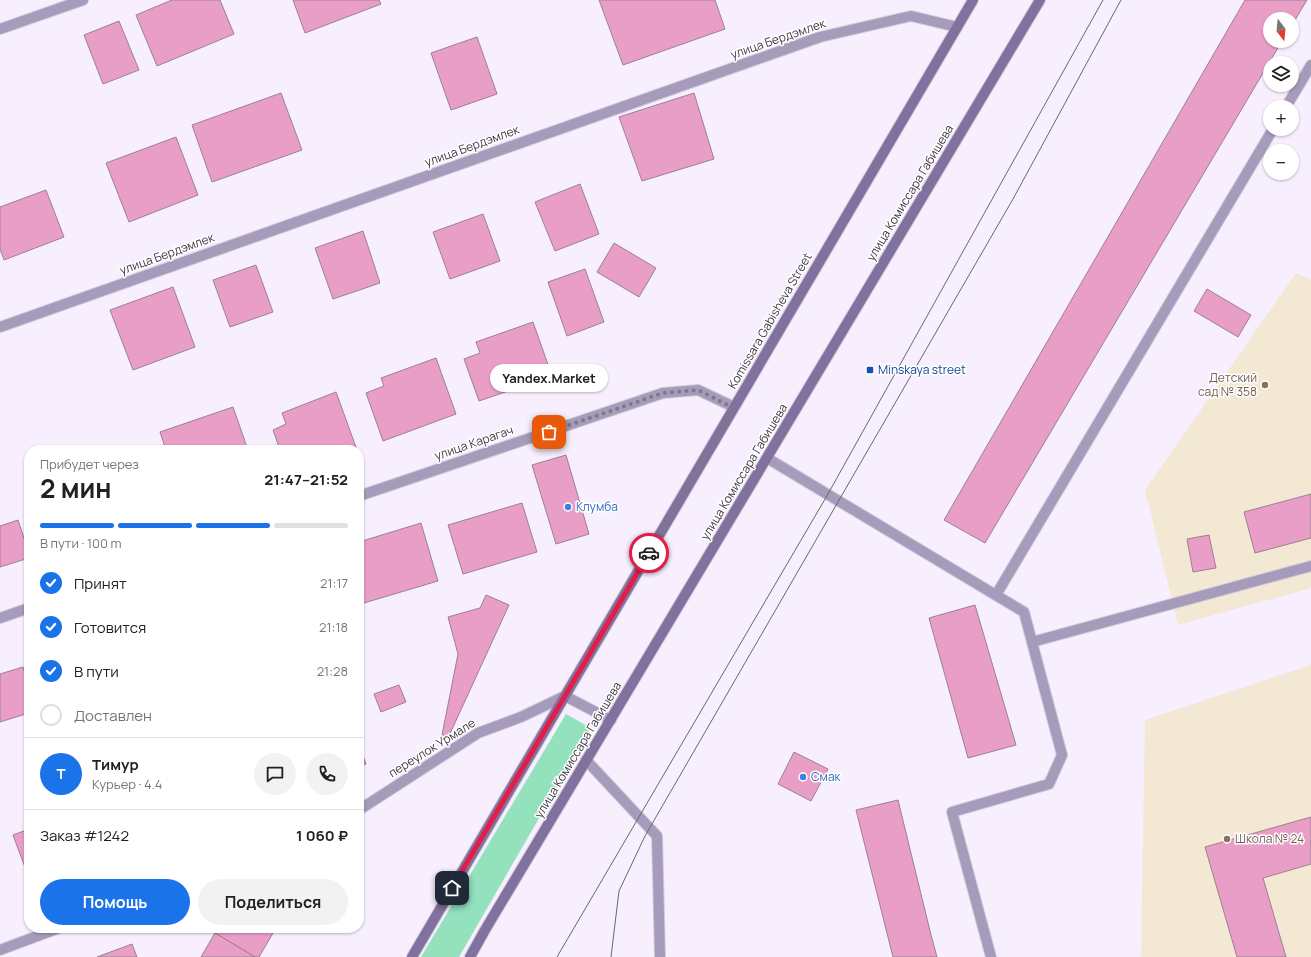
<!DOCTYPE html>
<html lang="ru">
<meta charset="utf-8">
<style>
body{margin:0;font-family:Manrope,sans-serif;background:#f2f2f2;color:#202124;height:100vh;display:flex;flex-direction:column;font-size:15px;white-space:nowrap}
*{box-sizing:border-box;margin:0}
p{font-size:13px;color:#757577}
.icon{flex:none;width:22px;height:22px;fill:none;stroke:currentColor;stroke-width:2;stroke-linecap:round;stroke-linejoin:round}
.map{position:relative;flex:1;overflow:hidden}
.details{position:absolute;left:24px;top:445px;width:340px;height:488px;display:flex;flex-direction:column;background:#fff;border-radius:16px;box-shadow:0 1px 3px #0004}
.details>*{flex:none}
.needle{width:26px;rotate:164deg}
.tools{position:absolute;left:1263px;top:12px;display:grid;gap:8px}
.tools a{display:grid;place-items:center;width:36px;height:36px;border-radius:50%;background:#fff;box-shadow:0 1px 3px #0004;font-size:20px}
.pin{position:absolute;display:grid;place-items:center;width:34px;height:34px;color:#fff;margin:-17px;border-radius:8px;box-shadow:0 2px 6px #0006}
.courier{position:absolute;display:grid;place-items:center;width:40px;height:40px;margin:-20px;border:3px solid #e11d48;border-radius:50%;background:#fff;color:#222;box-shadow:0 1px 5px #0007}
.bubble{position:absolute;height:28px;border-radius:14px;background:#fff;box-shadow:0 1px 3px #0004;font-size:13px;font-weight:700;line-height:28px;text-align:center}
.summary em{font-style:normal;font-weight:700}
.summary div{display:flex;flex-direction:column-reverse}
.summary{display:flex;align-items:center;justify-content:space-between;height:68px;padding:0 16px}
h1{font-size:26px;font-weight:700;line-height:30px}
.bar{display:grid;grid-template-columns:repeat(4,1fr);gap:6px 4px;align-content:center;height:48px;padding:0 16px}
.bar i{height:5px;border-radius:3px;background:#e0e0e0}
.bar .current{background:#1a73e8}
.bar p{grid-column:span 4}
.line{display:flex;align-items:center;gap:10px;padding:0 16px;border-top:1px solid #e0e0e0}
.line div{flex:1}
.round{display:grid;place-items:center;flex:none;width:42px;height:42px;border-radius:21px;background:#f2f2f2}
ol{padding:0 16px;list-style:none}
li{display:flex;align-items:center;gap:12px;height:44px}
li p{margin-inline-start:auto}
li .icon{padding:4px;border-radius:50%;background:#1a73e8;color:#fff;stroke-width:4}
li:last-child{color:#757577}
li i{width:22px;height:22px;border:2px solid #e0e0e0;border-radius:50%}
.primary-button{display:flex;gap:8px;margin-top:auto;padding:8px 16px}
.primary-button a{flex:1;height:46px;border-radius:24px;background:#1a73e8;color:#fff;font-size:16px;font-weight:700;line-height:46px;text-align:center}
.primary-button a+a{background:#f2f2f2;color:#202124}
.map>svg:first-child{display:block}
.education{fill:#f3e8d3}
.green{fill:#94e1be}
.building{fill:#e99ec7;stroke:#9b818e}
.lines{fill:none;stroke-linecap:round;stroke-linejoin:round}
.lane-casing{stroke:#d2cbd9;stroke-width:12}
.street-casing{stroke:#d2cbd9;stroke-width:12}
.secondary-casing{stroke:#d2cbd9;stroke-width:12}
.lane{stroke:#a69bbb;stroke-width:10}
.street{stroke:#a69bbb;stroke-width:10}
.secondary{stroke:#81719e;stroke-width:10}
.tram{stroke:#6b6570;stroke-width:1}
.done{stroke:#7f7984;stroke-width:4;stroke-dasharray:0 7.2}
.route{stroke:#e11d48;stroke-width:5}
.transit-dot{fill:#1a4fb4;stroke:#fff;stroke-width:1.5}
.education-dot{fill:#8d6e63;stroke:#fff;stroke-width:1.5}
.shop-dot{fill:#3f7fe0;stroke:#fff;stroke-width:1.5}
.labels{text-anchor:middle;stroke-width:3;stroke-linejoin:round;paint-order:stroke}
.street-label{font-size:12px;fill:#3e3943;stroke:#fff}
.transit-label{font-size:12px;fill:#164399;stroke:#fff;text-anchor:start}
.education-label{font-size:12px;fill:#785e54;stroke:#fff;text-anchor:end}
.shop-label{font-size:12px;fill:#366cbe;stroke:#fff;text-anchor:start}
</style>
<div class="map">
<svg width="1311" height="957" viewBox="0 0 1311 957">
<rect width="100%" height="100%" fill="#f7effe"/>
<g class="education">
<path d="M1296,273L1311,280V588L1178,625L1145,490Z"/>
<path d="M1311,665V957H1141L1145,720Z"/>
</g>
<path class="green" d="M566,714L591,728L459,957H421Z"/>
<g class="building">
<path d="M172,0H220L234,34L157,66L136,15Z"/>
<path d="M293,0H379L381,4L305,33Z"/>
<path d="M599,0H715L725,29L623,65Z"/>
<path d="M1245,0H1307L1292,25V19H1270V41H1282L985,543L944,520Z"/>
<path d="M119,21L139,70L103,84L84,35Z"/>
<path d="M477,37L497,94L451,110L431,53Z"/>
<path d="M281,93L302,150L212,182L192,125Z"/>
<path d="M694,93L714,159L642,181L619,117Z"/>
<path d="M176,137L198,195L129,222L106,163Z"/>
<path d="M580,184L599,234L555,251L535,202Z"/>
<path d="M46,190L64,237L4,260L0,249V207Z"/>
<path d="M483,214L500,261L450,279L433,232Z"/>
<path d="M363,231L380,283L333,299L315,248Z"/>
<path d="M614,243L656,268L639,297L597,272Z"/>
<path d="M256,265L273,312L230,327L213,280Z"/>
<path d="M585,269L604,322L567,336L548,282Z"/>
<path d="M173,287L195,347L133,370L110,310Z"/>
<path d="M1207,289L1251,315L1238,337L1194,311Z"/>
<path d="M533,322L552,376L479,401L464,359L480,353L476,342Z"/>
<path d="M436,358L456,414L383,441L366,393L384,386L381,378Z"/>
<path d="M336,392L357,450H280L273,430L286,424L282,413Z"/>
<path d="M233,407L248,450H166L160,432Z"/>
<path d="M566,455L589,534L556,544L532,465Z"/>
<path d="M1311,494V538L1255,553L1244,512Z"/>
<path d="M522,503L537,552L463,574L448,525Z"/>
<path d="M18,520L29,553V558L0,567V526Z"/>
<path d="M421,523L438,581L364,603L359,586V542Z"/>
<path d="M1209,535L1216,568L1193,572L1187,539Z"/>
<path d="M486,595L509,605L448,738L442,735L458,654L448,617L480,608Z"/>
<path d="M975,605L1016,745L968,758L929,618Z"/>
<path d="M23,667L29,685V713L0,722V674Z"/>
<path d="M399,685L406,702L381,712L374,694Z"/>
<path d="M359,745L366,764L359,767Z"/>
<path d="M794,752L828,769L811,801L778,784Z"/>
<path d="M898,800L931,935L937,957H893L856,810Z"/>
<path d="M1311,817V864L1263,878L1286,957H1237L1205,847Z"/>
<path d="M29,829V878L13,835Z"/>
<path d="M218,928H276L259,957H255L215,933Z"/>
<path d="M215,933L255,957H201Z"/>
<path d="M132,944L137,957H97Z"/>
</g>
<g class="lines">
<defs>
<g id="lane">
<path d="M1286,107L1311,65"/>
<path d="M767,458L1024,612L1062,755L1049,784L952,812L991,957"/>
<path d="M996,595L1273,129"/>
<path d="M1032,642L1311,566"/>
<path d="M586,760L657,836L660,957"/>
</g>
<g id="street">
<path d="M0,29L83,0"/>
<path d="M0,327L820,37L911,16L957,27"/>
<path d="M359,496L663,393L698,390L734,407"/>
<path d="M0,618L29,608"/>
<path d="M359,810L478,733L521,717L565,696L611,720"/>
<path d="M0,950L59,928"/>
</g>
<g id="secondary">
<path d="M412,957L973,0"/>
<path d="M470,957L485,930L1040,0"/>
</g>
</defs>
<use href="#lane" class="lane-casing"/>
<use href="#street" class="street-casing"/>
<use href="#secondary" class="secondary-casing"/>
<use href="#lane" class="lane"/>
<use href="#street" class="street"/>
<use href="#secondary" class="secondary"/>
<g class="tram">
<path d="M557,957L828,494L1103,0"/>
<path d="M611,957L619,891L645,836L1013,199L1121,0"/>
</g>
</g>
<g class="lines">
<path class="done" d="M549,432L663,393L698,390L734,408L649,553"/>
<path class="route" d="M452,888L649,553"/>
</g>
<rect class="transit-dot" x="866" y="366" width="8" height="8" rx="2"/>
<g class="education-dot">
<circle cx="1265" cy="385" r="4"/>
<circle cx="1227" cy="839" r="4"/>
</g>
<g class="shop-dot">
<circle cx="568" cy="507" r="4"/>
<circle cx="803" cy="777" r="4"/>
</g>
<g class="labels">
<g class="street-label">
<text transform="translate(778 39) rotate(-19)" y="4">улица Бердэмлек</text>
<text transform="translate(472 146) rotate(-20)" y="4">улица Бердэмлек</text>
<text transform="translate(910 193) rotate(-59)" y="4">улица Комиссара Габишева</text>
<text transform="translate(167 254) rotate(-20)" y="4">улица Бердэмлек</text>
<text transform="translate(770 321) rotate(-60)" y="4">Komissara Gabisheva Street</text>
<text transform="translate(474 443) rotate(-19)" y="4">улица Карагач</text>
<text transform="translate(744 472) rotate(-59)" y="4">улица Комиссара Габишева</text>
<text transform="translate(432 748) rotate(-32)" y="4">переулок Урмале</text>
<text transform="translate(578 750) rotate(-59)" y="4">улица Комиссара Габишева</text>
</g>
<g class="transit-label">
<text x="878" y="374">Minskaya street</text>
</g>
<g class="education-label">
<text x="1257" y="382">Детский<tspan x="1257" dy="14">сад № 358</tspan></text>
<text x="1235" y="843" text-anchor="start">Школа № 24</text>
</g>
<g class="shop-label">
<text x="576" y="511">Клумба</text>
<text x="811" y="781">Смак</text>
</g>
</g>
</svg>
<div class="tools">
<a><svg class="needle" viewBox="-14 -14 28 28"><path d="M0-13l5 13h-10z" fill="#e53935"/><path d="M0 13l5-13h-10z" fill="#757577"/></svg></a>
<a><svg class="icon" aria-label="layers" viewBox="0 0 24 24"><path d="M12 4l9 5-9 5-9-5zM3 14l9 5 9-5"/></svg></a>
<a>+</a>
<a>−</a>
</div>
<div class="pin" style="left:549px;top:432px;background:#ea580c"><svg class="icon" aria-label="bag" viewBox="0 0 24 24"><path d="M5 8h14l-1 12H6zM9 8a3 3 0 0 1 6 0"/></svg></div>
<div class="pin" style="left:452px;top:888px;background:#1f2937"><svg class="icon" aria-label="home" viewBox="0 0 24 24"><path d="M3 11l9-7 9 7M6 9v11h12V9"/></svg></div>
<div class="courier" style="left:649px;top:553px"><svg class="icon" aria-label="car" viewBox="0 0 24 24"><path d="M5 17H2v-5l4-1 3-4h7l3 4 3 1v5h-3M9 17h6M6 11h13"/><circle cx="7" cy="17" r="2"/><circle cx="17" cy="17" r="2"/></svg></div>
<div class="bubble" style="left:490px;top:364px;width:118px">Yandex.Market</div>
<section class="details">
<div class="summary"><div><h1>2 мин</h1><p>Прибудет через</p></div><em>21:47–21:52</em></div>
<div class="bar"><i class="current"></i><i class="current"></i><i class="current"></i><i></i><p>В пути · 100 m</p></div>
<ol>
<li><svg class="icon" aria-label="check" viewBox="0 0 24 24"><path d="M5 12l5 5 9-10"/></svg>Принят<p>21:17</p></li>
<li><svg class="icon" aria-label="check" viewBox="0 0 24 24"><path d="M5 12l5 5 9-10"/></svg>Готовится<p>21:18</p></li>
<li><svg class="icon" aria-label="check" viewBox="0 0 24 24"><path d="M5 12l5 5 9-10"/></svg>В пути<p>21:28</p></li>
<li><i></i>Доставлен</li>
</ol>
<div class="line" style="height:72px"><b class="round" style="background:#1a73e8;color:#fff">Т</b><div><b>Тимур</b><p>Курьер · 4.4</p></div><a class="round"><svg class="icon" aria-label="chat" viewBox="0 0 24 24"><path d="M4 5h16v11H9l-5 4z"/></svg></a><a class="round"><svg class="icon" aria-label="phone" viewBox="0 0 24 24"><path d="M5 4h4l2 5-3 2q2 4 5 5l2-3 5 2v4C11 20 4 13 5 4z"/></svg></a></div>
<div class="line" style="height:52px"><div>Заказ #1242</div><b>1 060 ₽</b></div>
<div class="primary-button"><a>Помощь</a><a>Поделиться</a></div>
</section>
</div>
